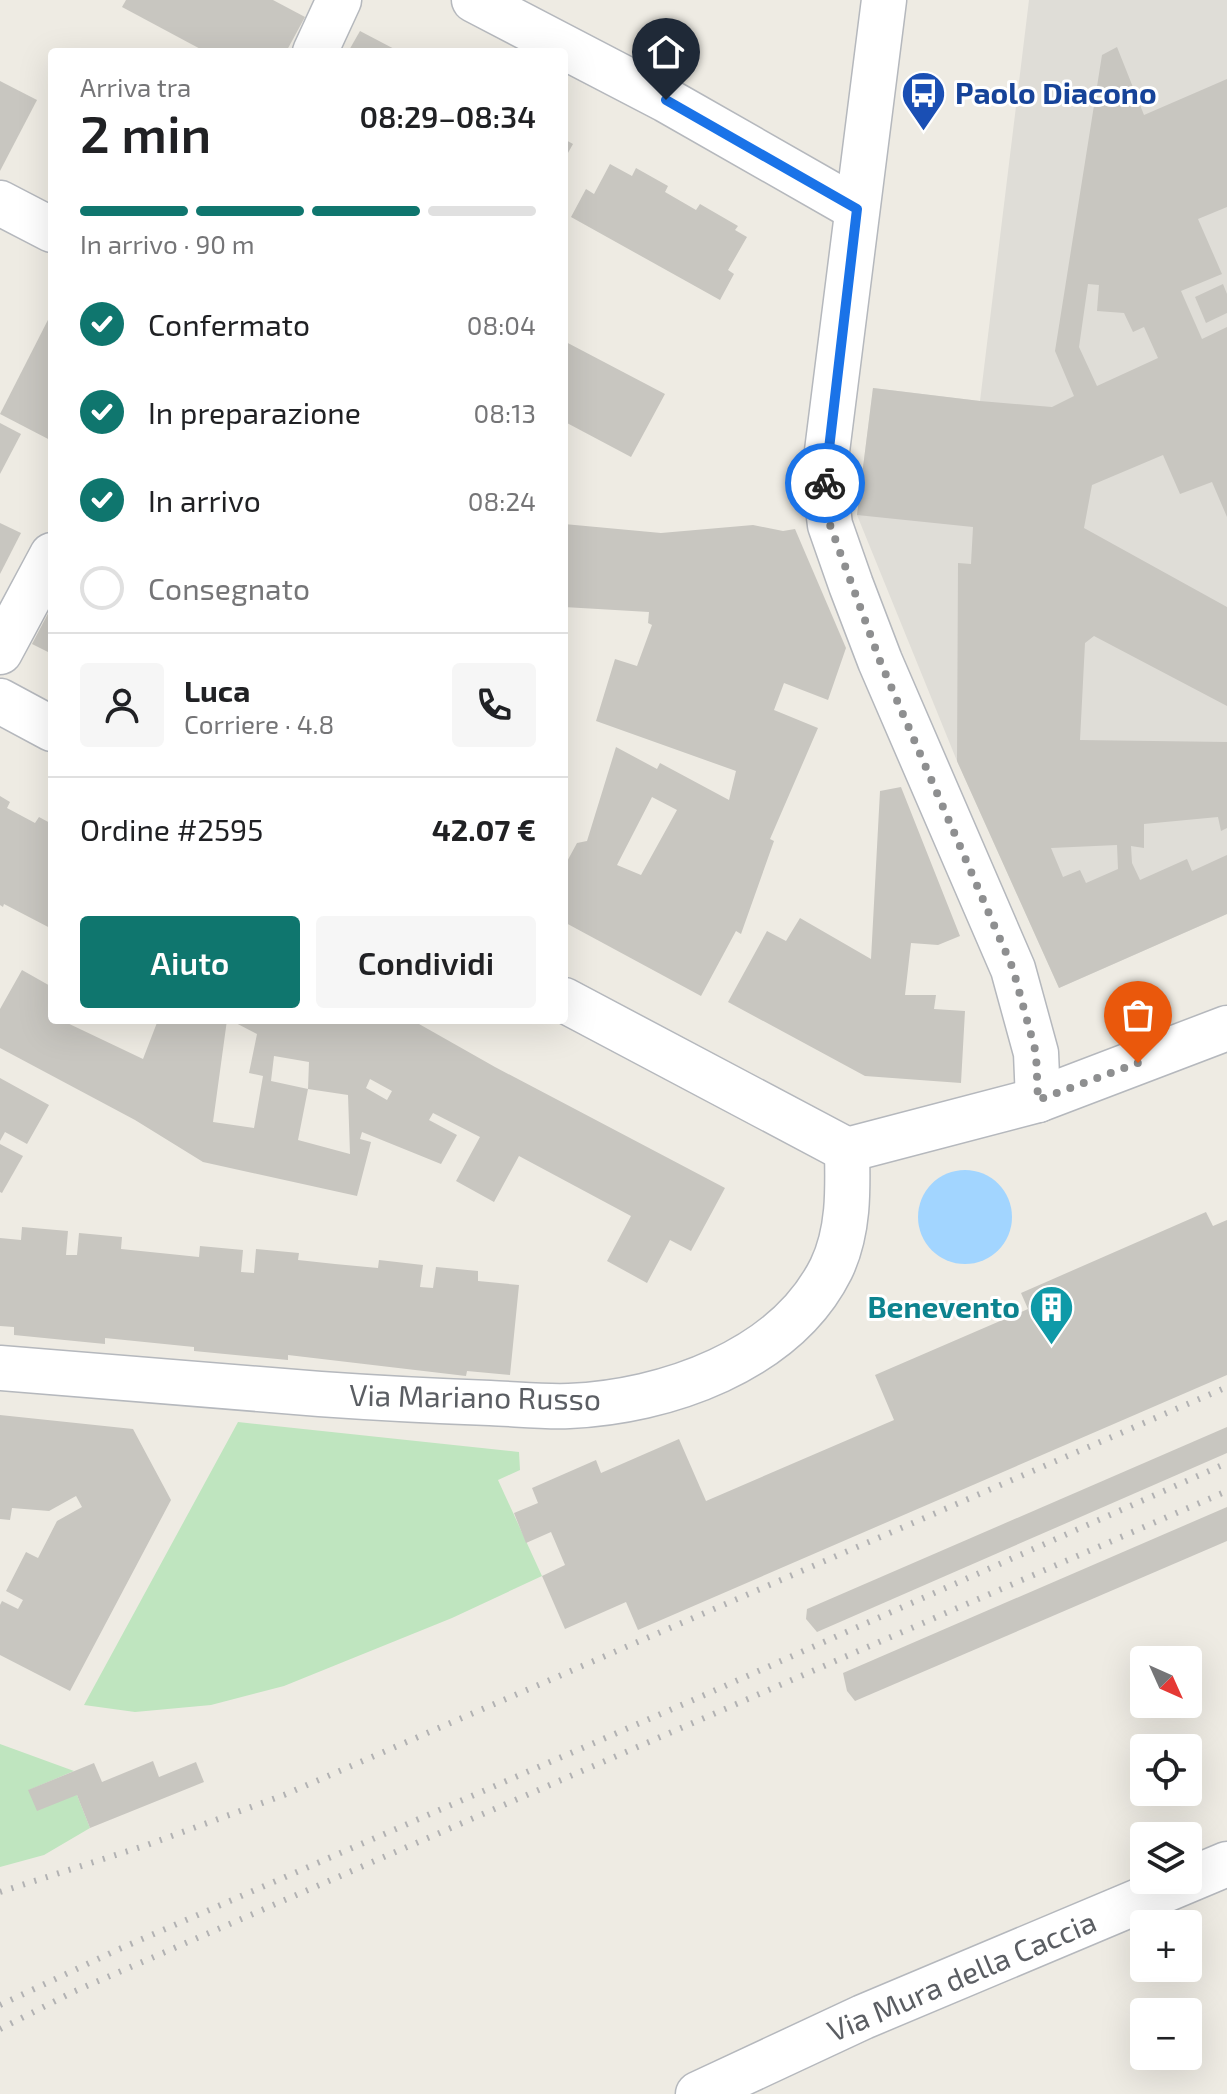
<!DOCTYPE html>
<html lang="it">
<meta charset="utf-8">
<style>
body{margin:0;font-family:"Exo 2",sans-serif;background:#f6f6f6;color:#202124;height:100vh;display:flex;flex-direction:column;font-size:30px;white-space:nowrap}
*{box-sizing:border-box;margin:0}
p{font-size:26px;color:#757577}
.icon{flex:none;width:44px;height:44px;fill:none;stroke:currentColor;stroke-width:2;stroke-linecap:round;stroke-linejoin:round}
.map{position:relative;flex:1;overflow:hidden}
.details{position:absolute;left:48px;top:48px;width:520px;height:976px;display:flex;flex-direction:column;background:#fff;border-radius:8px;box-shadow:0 8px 32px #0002}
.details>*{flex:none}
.needle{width:52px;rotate:135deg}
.fabs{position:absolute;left:1130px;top:1646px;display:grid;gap:16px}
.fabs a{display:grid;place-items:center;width:72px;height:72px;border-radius:8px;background:#fff;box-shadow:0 8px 32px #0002;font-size:40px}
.pin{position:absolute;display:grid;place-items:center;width:68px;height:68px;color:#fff;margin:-82px -34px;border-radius:50% 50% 50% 0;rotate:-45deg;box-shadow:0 0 8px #0007}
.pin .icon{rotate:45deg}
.courier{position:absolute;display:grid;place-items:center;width:80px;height:80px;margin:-40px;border:6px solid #1a73e8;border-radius:50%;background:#fff;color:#222;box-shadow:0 2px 10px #0007}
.head em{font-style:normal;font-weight:600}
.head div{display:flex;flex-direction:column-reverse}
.head{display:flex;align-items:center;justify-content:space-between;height:136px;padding:0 32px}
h1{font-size:52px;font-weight:600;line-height:60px}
.bar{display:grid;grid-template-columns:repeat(4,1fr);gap:12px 8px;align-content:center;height:96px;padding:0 32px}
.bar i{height:10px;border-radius:6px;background:#e0e0e0}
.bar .current{background:#0f766e}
.bar p{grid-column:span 4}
.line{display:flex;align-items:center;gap:20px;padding:0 32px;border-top:2px solid #e0e0e0}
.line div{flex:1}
.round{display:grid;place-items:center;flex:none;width:84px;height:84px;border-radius:8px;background:#f6f6f6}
ol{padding:0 32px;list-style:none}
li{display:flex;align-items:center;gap:24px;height:88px}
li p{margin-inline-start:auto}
li .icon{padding:8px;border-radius:50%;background:#0f766e;color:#fff;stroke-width:4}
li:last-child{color:#757577}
li i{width:44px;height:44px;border:4px solid #e0e0e0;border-radius:50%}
.cta{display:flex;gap:16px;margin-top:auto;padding:16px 32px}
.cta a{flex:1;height:92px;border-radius:8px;background:#0f766e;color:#fff;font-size:32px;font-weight:600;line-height:92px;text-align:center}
.cta a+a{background:#f6f6f6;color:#202124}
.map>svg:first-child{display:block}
.industrial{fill:#dfddd7}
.green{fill:#bfe5bf}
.water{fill:#a2d5ff}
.building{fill:#c8c6c0;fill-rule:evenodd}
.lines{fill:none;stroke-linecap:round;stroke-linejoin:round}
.minor-casing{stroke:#b5b8bd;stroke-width:47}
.minor{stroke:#fff;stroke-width:44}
.rail{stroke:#b2b2b3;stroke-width:6;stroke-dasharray:2 10;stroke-linecap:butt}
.done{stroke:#8e8f90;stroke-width:8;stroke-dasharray:0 14.4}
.route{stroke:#1a73e8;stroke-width:10}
.labels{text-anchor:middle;stroke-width:6;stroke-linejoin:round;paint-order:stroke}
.transit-label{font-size:30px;font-weight:bold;fill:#164399;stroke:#fff;text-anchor:start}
.culture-label{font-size:30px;font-weight:bold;fill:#0d838f;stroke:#fff;text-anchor:end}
.street-label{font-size:30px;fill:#5b5e63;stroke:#fff}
</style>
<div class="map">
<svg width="1227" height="2094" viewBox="0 0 1227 2094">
<rect width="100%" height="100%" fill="#eeebe3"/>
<path class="industrial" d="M1029,0H1227V914L1059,988L957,761L857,515L873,388L980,401Z"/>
<g class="green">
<path d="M238,1422L519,1452L520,1470L498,1480L542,1576L452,1618L284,1686L211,1705L135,1712L84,1705Z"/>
<path d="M0,1744L74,1771L29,1790L77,1795L90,1828L44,1855L0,1867Z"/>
</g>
<circle class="water" cx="965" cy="1217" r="47"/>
<g class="building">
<path d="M126,0H273L305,17L286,52H206L122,7Z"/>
<path d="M360,31L400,52H348Z"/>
<path d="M1117,47L1144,115L1227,79V207L1198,219L1222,274L1181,291L1202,339L1227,327V517L1212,482L1180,494L1163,455L1092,485L1084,528L1227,607V706L1094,636L1085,643L1080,740L1227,742V828L1221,831L1218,817L1144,824V848L1131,846L1132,863L1140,880L1187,859L1192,871L1227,855V914L1059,988L957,761L958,563L971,564L973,527L857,515L873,388L980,401L1052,407L1074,396L1055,351L1102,55ZM1088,284L1099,285L1097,311L1124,313L1133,332L1144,327L1158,358L1097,386L1079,347ZM1117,845L1118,869L1086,883L1080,870L1063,877L1051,848Z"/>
<path d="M0,81L37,100L0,171Z"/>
<path d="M564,139L573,144L564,160Z"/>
<path d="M610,164L632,176L636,168L668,186L665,192L696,210L700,204L738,226L735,230L747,237L728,270L734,274L720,300L571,217L586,189L594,194Z"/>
<path d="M1223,284L1227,294V313L1206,323L1195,297Z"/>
<path d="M52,312V441L0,414Z"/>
<path d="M564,341L665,394L631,457L567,423L564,428Z"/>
<path d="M0,423L21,434L0,474Z"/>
<path d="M0,523L21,533L0,574Z"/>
<path d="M564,524L661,533L753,525L783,531L795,529L846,648L828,700L784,683L774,710L818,728L770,839L774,841L741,934L736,931L701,996L564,922V867L577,843L587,841L616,747L657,769L660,763L729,800L736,771L596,721L615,659L637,666L652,625L648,623L649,612L564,607ZM652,797L677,810L641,875L617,865Z"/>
<path d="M52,606V654L32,644Z"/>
<path d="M901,787L960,936L938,945L911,943L905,995H936L934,1009L965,1011L961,1083L865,1076L728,1002L767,931L786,941L800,918L871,959L880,791Z"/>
<path d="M0,796L10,802L7,808L35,823L39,817L52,824V929L4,904L3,907L0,905Z"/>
<path d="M22,970L52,987V1020H61L143,1059L158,1020H227L213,1122L254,1128L263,1076L249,1073L257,1034L230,1020H412L495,1067L725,1188L691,1251L670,1240L647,1283L607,1261L631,1216L519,1156L494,1202L456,1181L480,1137L433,1113L429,1120L457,1135L441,1164L362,1132L360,1139L371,1142L357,1196L203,1162L135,1120L0,1048V1009ZM274,1056L309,1062L308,1089L348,1095L350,1154L298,1140L308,1089L271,1081ZM370,1079L392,1091L387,1100L366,1088Z"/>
<path d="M0,1078L49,1105L27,1144L5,1132L0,1141Z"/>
<path d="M0,1144L23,1156L2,1193L0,1192Z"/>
<path d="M1206,1212L1213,1226L1227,1220V1375L638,1630L626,1602L565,1629L542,1576L565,1565L551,1532L526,1543L514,1513L538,1503L532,1488L596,1460L601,1473L679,1439L706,1501L894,1420L875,1375L1028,1309L1021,1293Z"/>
<path d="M22,1227L68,1231L66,1255H77L79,1233L122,1237L121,1249L199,1257L200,1246L243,1250L241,1272L254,1273L256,1249L299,1253L298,1260L335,1264L378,1268L379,1260L423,1265L420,1287L433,1288L436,1267L478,1271V1281L519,1285L510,1375L467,1371L466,1376L288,1355V1360L194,1351V1347L105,1338V1344L14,1335V1327L0,1326V1238L21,1240Z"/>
<path d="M0,1415L133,1429L171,1500L70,1691L0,1655V1605L2,1601L18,1609L23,1600L6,1591L26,1552L38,1558L57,1521L82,1507L76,1496L49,1511L12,1508L10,1520L0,1519Z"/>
<path d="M1227,1427V1453L817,1632L806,1619L807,1609Z"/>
<path d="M1227,1507V1541L855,1701L847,1691L843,1673Z"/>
<path d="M153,1761L159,1777L196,1762L204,1782L90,1828L77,1795L37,1811L28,1790L94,1763L102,1782Z"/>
</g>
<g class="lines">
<defs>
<g id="minor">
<path d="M474,0L666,100L857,209"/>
<path d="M884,0L824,475L830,525L851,585L880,661L1013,969L1036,1053L1038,1100"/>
<path d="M315,52L339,0"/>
<path d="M0,203L52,230"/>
<path d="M0,652L52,555"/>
<path d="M0,701L52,729"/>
<path d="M564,1000L847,1150"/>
<path d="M847,1150L1038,1100L1227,1028"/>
<path d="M0,1368C107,1377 214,1385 320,1394C377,1398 433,1401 490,1403C516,1404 543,1407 569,1406C665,1402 785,1361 831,1269C849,1232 848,1190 847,1150"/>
<path d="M698,2094L863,2017L1227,1864"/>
</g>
</defs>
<use href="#minor" class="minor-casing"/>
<use href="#minor" class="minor"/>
<g class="rail">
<path d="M0,1892L147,1845L284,1795L1227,1387"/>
<path d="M0,2005L117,1950L709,1693L1227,1463"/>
<path d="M0,2029L73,1992L1227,1491"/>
</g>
</g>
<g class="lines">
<path class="done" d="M825,483L830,525L880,661L1013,969L1036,1053L1038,1100L1138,1063"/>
<path class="route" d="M666,100L857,209L825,483"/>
</g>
<defs>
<symbol id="bus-pin" viewBox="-11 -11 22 30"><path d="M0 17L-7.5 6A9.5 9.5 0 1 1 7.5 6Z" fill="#1a4fb4" stroke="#fff"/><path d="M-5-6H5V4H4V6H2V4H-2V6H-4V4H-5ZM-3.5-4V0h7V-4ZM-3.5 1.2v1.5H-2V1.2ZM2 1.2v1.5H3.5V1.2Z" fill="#fff"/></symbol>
<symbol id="building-pin" viewBox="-11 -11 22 30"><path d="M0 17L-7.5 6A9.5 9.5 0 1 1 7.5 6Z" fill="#0f9aa8" stroke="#fff"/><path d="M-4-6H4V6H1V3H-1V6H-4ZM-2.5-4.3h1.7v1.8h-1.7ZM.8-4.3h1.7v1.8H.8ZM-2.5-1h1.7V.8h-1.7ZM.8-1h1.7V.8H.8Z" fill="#fff"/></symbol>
</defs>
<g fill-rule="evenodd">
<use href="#bus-pin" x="898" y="68" width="51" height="69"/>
<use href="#building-pin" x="1026" y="1282" width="51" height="69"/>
</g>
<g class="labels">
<g class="transit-label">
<text x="955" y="104">Paolo Diacono</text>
</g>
<g class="culture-label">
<text x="1020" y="1318">Benevento</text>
</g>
<g class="street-label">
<text transform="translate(475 1398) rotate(1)" y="10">Via Mariano Russo</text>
<text transform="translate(962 1977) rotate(-23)" y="10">Via Mura della Caccia</text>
</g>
</g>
</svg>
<div class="fabs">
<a><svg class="needle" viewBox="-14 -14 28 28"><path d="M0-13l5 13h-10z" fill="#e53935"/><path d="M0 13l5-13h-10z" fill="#757577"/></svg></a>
<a><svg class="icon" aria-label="locate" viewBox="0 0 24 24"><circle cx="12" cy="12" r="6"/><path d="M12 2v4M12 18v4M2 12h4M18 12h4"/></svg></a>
<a><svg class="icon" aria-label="layers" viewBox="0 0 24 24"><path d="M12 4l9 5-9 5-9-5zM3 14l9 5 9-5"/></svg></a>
<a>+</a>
<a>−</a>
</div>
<div class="pin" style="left:1138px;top:1063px;background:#ea580c"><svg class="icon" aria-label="bag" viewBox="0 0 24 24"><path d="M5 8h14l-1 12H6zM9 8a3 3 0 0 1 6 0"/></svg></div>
<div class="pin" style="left:666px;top:100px;background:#1f2937"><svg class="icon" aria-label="home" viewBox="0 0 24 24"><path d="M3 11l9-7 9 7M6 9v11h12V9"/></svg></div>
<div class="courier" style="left:825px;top:483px"><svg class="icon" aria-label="bike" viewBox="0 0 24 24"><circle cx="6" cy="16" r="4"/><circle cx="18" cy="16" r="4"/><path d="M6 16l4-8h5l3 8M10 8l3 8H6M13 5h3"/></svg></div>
<section class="details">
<div class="head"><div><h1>2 min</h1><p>Arriva tra</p></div><em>08:29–08:34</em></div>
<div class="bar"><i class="current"></i><i class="current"></i><i class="current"></i><i></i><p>In arrivo · 90 m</p></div>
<ol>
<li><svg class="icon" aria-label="check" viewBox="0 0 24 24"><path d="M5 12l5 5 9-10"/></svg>Confermato<p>08:04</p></li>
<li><svg class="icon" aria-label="check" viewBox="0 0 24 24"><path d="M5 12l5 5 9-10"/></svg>In preparazione<p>08:13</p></li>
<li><svg class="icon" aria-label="check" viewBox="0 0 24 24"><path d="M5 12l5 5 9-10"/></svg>In arrivo<p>08:24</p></li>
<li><i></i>Consegnato</li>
</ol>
<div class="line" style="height:144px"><a class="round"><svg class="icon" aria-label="person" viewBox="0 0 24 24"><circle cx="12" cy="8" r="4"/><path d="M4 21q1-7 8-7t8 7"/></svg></a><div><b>Luca</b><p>Corriere · 4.8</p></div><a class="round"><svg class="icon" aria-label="phone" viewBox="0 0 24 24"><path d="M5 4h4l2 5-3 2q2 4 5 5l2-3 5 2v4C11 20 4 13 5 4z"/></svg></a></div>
<div class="line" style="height:104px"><div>Ordine #2595</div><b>42.07 €</b></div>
<div class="cta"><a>Aiuto</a><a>Condividi</a></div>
</section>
</div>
